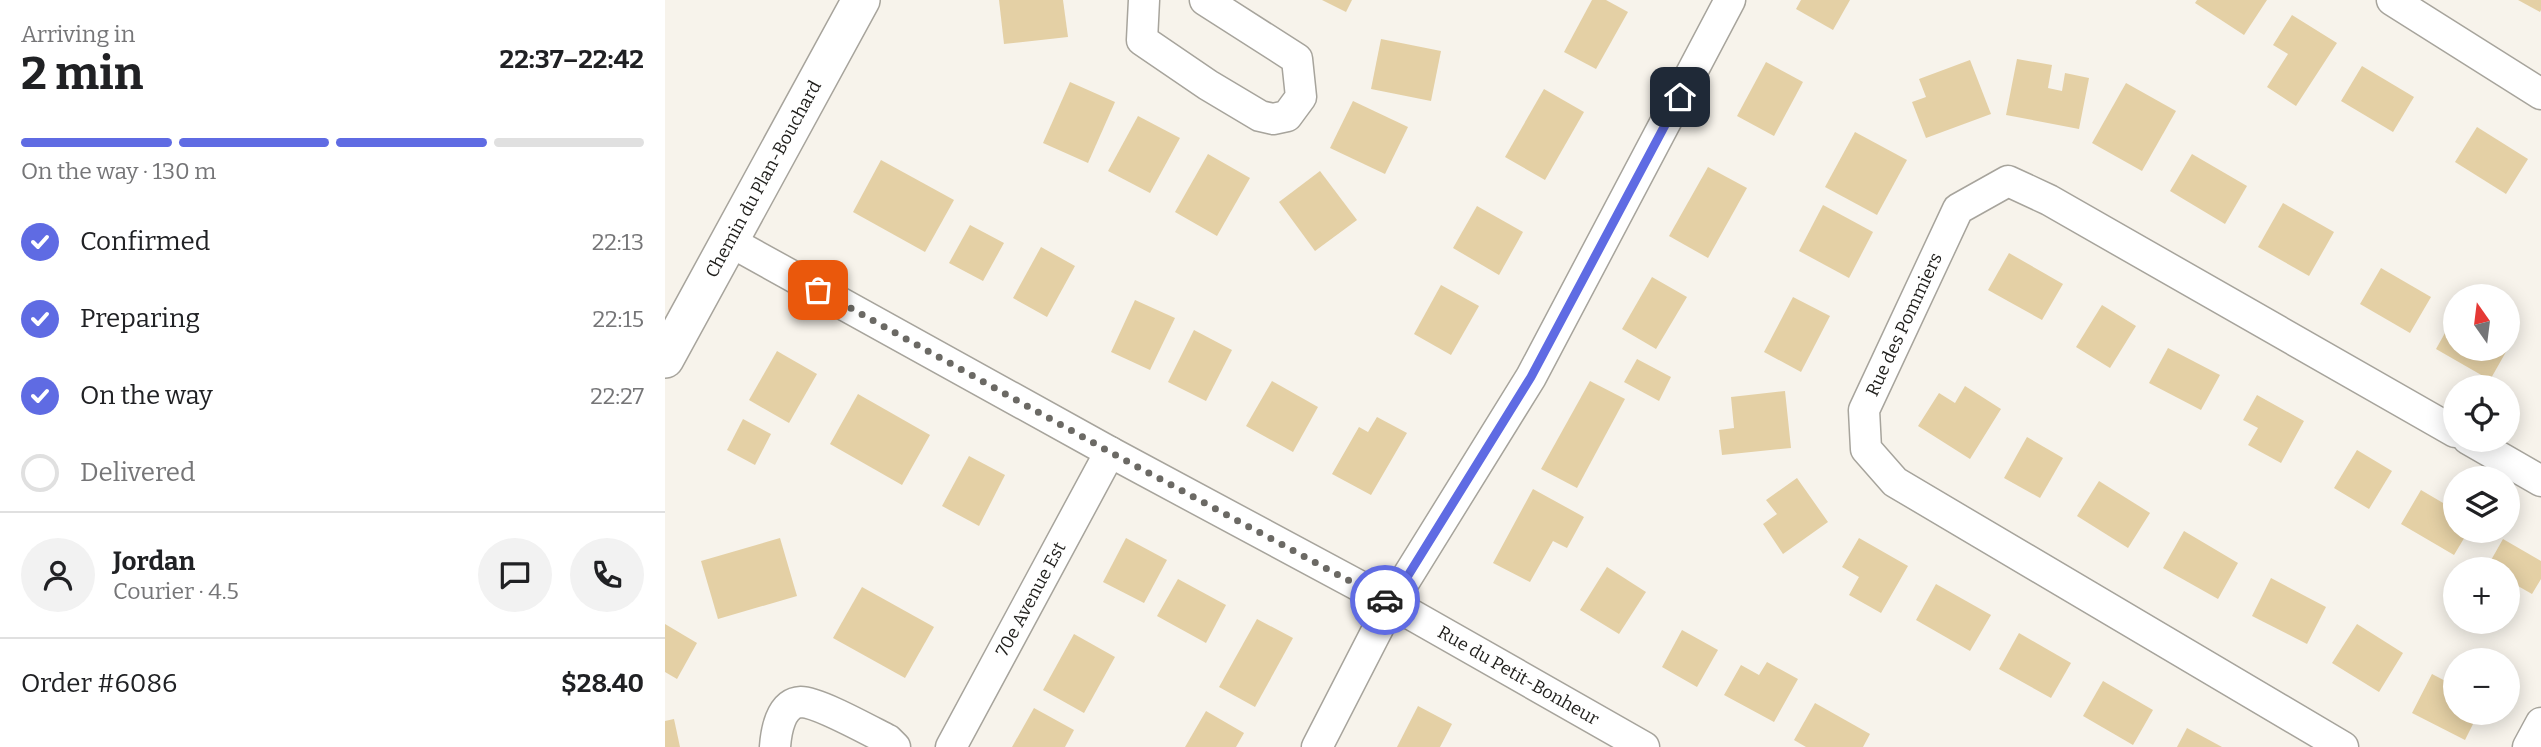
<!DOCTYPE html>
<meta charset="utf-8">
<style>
body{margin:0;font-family:Bitter,serif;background:#f2f2f2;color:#202124;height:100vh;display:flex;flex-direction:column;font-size:26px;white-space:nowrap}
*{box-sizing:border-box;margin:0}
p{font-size:23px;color:#757577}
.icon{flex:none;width:38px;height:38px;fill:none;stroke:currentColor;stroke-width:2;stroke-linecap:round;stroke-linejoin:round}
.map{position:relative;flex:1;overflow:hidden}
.sheet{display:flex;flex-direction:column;background:#fff;width:665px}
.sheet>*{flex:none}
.needle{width:46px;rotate:346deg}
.controls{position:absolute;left:1778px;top:284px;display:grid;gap:14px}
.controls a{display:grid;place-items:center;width:77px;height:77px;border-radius:50%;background:#fff;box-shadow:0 4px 18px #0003;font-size:35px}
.pin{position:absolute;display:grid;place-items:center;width:60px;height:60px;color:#fff;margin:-30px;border-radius:14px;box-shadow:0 4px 10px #0006}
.courier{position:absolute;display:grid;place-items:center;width:70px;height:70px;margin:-35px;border:5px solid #5f6be3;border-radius:50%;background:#fff;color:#222;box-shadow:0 2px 9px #0007}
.overview em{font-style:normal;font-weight:700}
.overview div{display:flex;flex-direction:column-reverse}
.overview{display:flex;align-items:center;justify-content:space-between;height:119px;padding:0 21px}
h1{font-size:46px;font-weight:700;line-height:52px}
.bar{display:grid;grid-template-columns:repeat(4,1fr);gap:10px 7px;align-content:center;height:84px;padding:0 21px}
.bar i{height:9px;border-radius:5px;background:#e0e0e0}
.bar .active{background:#5f6be3}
.bar p{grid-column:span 4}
.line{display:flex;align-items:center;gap:18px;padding:0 21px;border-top:2px solid #e0e0e0}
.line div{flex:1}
.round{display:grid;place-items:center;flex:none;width:74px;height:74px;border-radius:37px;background:#f2f2f2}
ol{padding:0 21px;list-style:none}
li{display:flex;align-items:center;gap:21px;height:77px}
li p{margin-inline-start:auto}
li .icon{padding:7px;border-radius:50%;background:#5f6be3;color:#fff;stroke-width:4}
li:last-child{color:#757577}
li i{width:38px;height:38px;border:4px solid #e0e0e0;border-radius:50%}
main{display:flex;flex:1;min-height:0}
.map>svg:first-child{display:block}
.building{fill:#e4d0a5}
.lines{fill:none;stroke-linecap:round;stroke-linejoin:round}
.minor-casing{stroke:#a7a49c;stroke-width:33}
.tertiary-casing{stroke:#a7a49c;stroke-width:40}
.minor{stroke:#fff;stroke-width:30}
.tertiary{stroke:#fff;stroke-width:37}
.done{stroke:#6b6964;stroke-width:7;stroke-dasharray:0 12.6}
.route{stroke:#5f6be3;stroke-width:9}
.labels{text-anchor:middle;stroke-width:5;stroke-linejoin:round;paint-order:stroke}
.street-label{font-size:18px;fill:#1f1e1b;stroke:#fff}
</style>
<main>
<section class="sheet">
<div class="overview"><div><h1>2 min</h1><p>Arriving in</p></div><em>22:37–22:42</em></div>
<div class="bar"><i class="active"></i><i class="active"></i><i class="active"></i><i></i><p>On the way · 130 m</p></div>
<ol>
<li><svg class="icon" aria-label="check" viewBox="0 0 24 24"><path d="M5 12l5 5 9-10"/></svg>Confirmed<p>22:13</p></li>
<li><svg class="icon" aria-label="check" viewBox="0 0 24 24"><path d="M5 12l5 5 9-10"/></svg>Preparing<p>22:15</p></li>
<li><svg class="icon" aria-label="check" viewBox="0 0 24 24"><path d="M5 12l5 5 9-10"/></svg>On the way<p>22:27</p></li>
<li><i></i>Delivered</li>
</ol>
<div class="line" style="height:126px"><a class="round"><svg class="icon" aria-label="person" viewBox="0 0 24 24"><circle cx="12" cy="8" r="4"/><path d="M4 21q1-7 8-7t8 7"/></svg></a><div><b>Jordan</b><p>Courier · 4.5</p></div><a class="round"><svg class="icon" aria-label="chat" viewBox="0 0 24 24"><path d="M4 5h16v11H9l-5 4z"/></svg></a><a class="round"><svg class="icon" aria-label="phone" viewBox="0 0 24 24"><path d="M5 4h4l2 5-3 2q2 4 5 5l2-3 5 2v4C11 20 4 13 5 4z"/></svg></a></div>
<div class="line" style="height:91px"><div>Order #6086</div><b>$28.40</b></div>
</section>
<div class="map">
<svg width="1876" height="747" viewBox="0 0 1876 747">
<rect width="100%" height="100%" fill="#f7f3eb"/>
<g class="building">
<path d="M334,0H398L403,37L339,44Z"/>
<path d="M657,0H687L681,12Z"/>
<path d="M927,0H941L963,12L931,69L899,52Z"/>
<path d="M1136,0H1185L1168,30L1131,9Z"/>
<path d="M1532,0H1602L1579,35L1530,3Z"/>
<path d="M1853,0H1876V10L1875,12Z"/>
<path d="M1627,15L1672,43L1631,106L1602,87L1623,54L1608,45Z"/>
<path d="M716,39L776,51L766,101L706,89Z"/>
<path d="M1352,59L1387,65L1383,88L1397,91L1400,73L1424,78L1414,129L1341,115Z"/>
<path d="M1305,60L1326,114L1261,138L1247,102L1261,97L1254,79Z"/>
<path d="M1101,62L1138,82L1109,136L1072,116Z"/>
<path d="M1697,66L1749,97L1728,132L1676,101Z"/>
<path d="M405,82L450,102L423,163L378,143Z"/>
<path d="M1461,83L1511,111L1477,171L1427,143Z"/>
<path d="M879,89L919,112L880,180L840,157Z"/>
<path d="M688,101L743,127L720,174L665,148Z"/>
<path d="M473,116L515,138L485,193L443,171Z"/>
<path d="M1812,127L1863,159L1841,194L1790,162Z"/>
<path d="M1190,132L1242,160L1212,215L1160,187Z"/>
<path d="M543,154L585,178L552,236L510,212Z"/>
<path d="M1527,154L1582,186L1560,224L1505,191Z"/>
<path d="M216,160L289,200L260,252L188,212Z"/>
<path d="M1043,167L1082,188L1043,258L1004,236Z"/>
<path d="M655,171L692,220L650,251L614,202Z"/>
<path d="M1618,203L1669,232L1644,276L1593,247Z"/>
<path d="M1158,205L1208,232L1184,278L1134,251Z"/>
<path d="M812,206L858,232L834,275L788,248Z"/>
<path d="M305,225L339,243L318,281L284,263Z"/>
<path d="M376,247L410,266L382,317L348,298Z"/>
<path d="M1344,253L1398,284L1377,320L1323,290Z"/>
<path d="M1716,268L1766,297L1745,333L1695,304Z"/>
<path d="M987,277L1022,297L991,349L957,329Z"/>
<path d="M776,285L814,306L786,355L749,334Z"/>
<path d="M1128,297L1165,316L1136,372L1099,352Z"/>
<path d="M470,300L510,318L485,370L446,352Z"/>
<path d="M1437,305L1471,326L1445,368L1411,347Z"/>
<path d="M1790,315V348H1843V341L1846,343L1825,380L1771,349Z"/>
<path d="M529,330L567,350L541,401L503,382Z"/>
<path d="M1503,348L1555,375L1536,410L1484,383Z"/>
<path d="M112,351L152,374L124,423L84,400Z"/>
<path d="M972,359L1006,377L994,401L959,382Z"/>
<path d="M607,381L653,407L628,452L581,426Z"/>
<path d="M925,381L960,399L912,488L876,469Z"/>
<path d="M1300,386L1336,409L1305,459L1253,426L1274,393L1290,403Z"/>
<path d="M1120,391L1126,448L1057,455L1054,430L1069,428L1066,397Z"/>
<path d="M193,394L265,435L237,485L165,444Z"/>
<path d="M1592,395L1639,421L1616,463L1583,445L1593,428L1578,420Z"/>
<path d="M712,417L742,433L706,495L667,474L694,427L703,432Z"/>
<path d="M78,419L106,434L90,465L62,450Z"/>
<path d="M1362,437L1398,458L1375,498L1339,478Z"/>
<path d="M1692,450L1727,471L1704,509L1669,488Z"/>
<path d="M304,456L340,475L314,526L277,506Z"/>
<path d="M1132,478L1163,522L1118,554L1098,524L1112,514L1101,500Z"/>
<path d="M1434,481L1485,513L1463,548L1412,516Z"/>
<path d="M868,489L919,517L902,548L888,541L865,582L828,563Z"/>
<path d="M1756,490L1790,510V530H1804L1789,555L1736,524Z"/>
<path d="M1519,531L1573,563L1553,599L1498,568Z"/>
<path d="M115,538L132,596L53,619L36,561Z"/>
<path d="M461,538L502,560L479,603L438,582Z"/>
<path d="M1194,538L1243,566L1216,613L1184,595L1194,577L1177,567Z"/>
<path d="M1838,539L1876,561V579L1867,594L1853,586L1843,604V569H1821Z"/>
<path d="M942,567L981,592L954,634L915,610Z"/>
<path d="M1606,578L1661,607L1642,644L1587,616Z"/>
<path d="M513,579L561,605L541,643L492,616Z"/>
<path d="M1271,584L1326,615L1305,651L1251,620Z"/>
<path d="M197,587L269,627L240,678L168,638Z"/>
<path d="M592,619L628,638L590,707L554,687Z"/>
<path d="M0,624L32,643L12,679L0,672Z"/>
<path d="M1692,624L1738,653L1714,692L1667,663Z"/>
<path d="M1017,630L1053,650L1032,687L997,667Z"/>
<path d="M1354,633L1406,663L1386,698L1334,669Z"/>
<path d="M409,634L450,657L419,713L378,690Z"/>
<path d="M1102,662L1133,679L1109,722L1059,695L1076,665L1094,675Z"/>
<path d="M1767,674L1790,686V712H1814L1800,740L1747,713Z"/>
<path d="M1438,681L1488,710L1468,745L1418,716Z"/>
<path d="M1150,703L1205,734L1198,747H1141L1129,740Z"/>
<path d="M753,706L787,724L775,747H732Z"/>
<path d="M369,708L409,730L400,747H347Z"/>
<path d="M541,711L579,733L571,747H520Z"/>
<path d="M9,719L15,747H0V721Z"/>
<path d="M1522,728L1557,747H1512Z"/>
</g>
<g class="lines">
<defs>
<g id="minor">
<path d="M479,0L477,40L543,85L595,116L608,119L622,116L636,97L632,59L540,0"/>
<path d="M1727,0L1876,94"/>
<path id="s1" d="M64,241L445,452L726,603L979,747"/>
<path d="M1803,439L1876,481"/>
<path d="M110,747C111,733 115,703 136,702C153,702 205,731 223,740L230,747"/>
<path id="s2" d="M286,747L445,452"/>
<path d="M652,747L726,603L866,377L1065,0"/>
<path id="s3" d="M1678,747L1230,482L1201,449L1199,410L1293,209L1343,181L1384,200L1790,432"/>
<path d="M1863,747L1876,723"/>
</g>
<g id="tertiary">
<path id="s4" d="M0,359L196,0"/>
</g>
</defs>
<use href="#minor" class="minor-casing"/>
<use href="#tertiary" class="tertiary-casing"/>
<use href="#minor" class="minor"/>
<use href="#tertiary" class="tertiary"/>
</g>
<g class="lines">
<path class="done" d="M153,290L445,452L720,600"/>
<path class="route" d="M720,600L726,603L866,377L1015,97"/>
</g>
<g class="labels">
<g class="street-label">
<text dy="6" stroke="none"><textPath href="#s4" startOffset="205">Chemin du Plan-Bouchard</textPath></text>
<text dy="6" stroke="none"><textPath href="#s3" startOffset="698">Rue des Pommiers</textPath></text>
<text dy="6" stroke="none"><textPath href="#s2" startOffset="168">70e Avenue Est</textPath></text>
<text dy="6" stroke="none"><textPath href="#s1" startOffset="901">Rue du Petit-Bonheur</textPath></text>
</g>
</g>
</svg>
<div class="controls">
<a><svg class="needle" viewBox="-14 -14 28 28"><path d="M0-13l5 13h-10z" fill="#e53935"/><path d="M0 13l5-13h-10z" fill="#757577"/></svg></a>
<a><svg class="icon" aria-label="locate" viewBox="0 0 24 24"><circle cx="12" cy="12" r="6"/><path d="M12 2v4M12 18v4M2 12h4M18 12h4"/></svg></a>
<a><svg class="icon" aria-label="layers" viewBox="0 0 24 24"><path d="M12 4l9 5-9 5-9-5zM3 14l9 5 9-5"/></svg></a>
<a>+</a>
<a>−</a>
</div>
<div class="pin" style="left:153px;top:290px;background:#ea580c"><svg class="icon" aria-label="bag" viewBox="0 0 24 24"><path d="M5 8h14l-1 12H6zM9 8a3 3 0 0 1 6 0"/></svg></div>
<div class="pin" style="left:1015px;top:97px;background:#1f2937"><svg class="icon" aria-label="home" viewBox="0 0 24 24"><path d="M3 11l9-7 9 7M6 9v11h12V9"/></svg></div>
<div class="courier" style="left:720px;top:600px"><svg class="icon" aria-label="car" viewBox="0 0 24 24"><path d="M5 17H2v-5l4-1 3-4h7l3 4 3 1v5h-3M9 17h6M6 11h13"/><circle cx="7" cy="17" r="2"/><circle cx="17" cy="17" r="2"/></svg></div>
</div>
</main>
